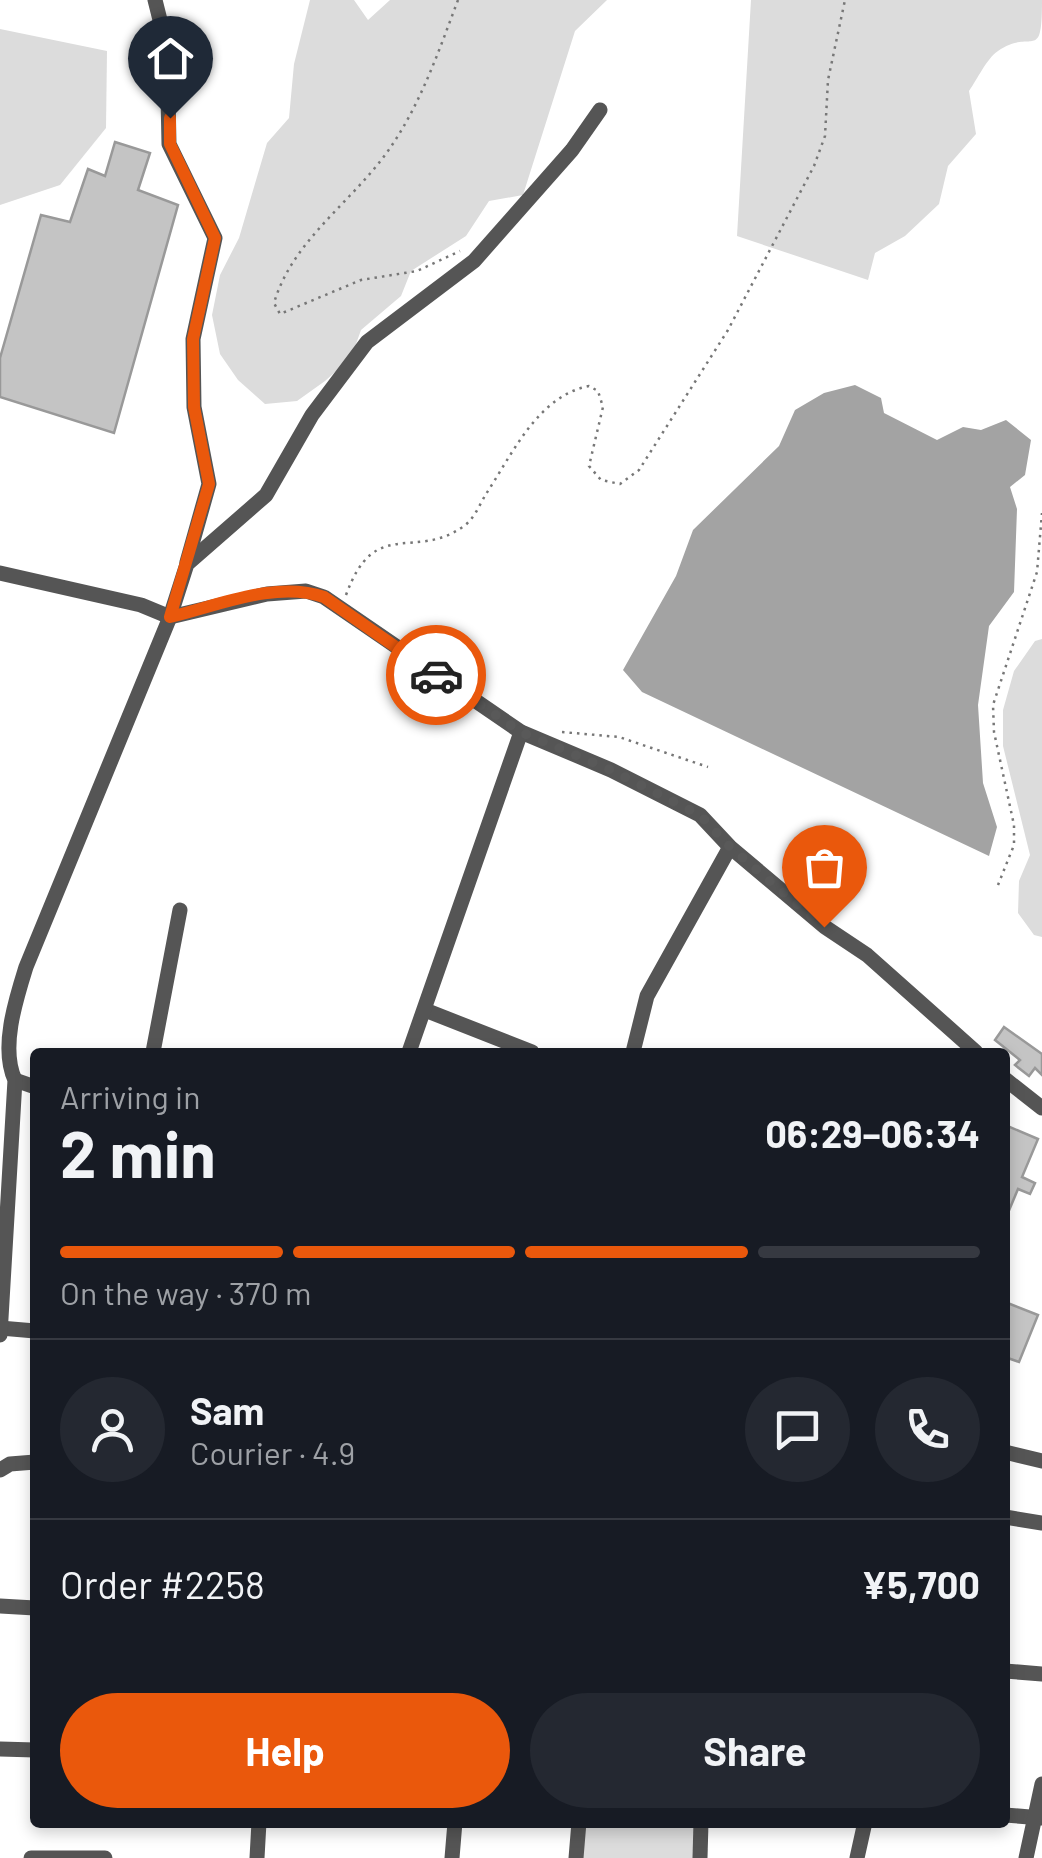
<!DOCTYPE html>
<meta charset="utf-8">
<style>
body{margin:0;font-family:Barlow,sans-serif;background:#242831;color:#f1f3f6;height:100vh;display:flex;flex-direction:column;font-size:38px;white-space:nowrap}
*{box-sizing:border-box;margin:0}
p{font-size:32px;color:#9ea1a6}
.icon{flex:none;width:55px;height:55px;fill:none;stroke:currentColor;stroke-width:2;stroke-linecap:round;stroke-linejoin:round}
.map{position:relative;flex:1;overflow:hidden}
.panel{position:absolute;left:30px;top:1048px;width:980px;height:780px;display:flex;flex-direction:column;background:#171b24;border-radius:10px;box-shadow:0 5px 15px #0003}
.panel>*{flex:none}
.pin{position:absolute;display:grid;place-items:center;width:85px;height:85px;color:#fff;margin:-102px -42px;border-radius:50% 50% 50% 0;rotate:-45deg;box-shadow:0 0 10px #0007}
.pin .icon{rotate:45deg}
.courier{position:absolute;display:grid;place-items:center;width:100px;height:100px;margin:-50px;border:8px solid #ea580c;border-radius:50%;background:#fff;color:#222;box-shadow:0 2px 12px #0007}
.head em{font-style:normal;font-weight:700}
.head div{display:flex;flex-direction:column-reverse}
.head{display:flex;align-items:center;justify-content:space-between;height:170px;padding:0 30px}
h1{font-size:65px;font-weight:700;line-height:75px}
.bar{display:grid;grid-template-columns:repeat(4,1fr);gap:15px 10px;align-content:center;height:120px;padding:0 30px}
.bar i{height:12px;border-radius:8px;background:#363941}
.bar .current{background:#ea580c}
.bar p{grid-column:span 4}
.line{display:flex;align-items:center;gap:25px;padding:0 30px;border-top:2px solid #363941}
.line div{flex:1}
.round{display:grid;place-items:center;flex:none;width:105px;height:105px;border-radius:52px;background:#242831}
.button{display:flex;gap:20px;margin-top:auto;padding:20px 30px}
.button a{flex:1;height:115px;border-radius:60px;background:#ea580c;color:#fff;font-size:40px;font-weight:700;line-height:115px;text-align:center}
.button a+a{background:#242831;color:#f1f3f6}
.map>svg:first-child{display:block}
.green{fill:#dcdcdc}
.water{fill:#a3a3a3}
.building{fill:#c4c4c4;stroke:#999;stroke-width:2.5}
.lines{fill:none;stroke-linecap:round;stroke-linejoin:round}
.path{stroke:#777;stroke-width:2.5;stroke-dasharray:2.5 5;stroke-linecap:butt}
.minor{stroke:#555;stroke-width:15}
.done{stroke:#595959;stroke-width:10;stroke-dasharray:0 18}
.route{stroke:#ea580c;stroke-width:12}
</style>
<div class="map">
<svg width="1042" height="1858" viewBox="0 0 1042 1858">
<rect width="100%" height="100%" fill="#fff"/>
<g class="green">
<path d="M310,0H354L368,20L390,0H607L575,31L523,195L489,201L466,236L411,271L401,296L361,330L351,358L325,381L297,401L265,404L238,380L220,354L212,315L220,275L239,238L267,143L289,118L294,64Z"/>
<path d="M751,0H1042C1042,65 1033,27 998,51C987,58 977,80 969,91L976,134L948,166L939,204L905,236L875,253L868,280L737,236Z"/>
<path d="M0,29L107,51L106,128L60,185L0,205Z"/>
<path d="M1042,639V937L1034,935L1018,913L1019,881L1030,855L1003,746V710L1014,671L1035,641Z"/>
<path d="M584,1823H696L694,1858H583Z"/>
</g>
<path class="water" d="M855,385L881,398L884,413L937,440L963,427L981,430L1006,420L1031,440L1025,475L1010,487L1017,509L1014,592L989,626L978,705L983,783L997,827L989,856L642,692L623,670L676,576L693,530L779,446L795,410L824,393Z"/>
<g class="building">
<path d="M115,142L150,153L138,190L178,205L114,433L0,397V358L41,215L70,222L88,169L105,176Z"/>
<path d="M1004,1027L1042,1054V1075L1035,1068L1029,1076L1015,1065L1020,1060L995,1040Z"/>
<path d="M1005,1125L1038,1139L1022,1177L1035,1183L1030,1194L1018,1189L1005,1220Z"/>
<path d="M1005,1302L1038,1315L1019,1362L1005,1357Z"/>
</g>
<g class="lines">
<g class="path">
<path d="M458,0C438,53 419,109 385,155C348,205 292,242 274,303L280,314L361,280L417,271L460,251"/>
<path d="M346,595C375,515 414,562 464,526C474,519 480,504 486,494C513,453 538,396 589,386L598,391L603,407L589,466L601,480L620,484L639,470L728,330L814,166L825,136L828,80L845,0"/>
<path d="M562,732L619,737L708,767"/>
<path d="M998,885L1014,845V825L994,732L993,705L1037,572L1042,513"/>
</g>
<g class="minor">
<path d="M155,0L167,48L169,144L215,238L193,339L194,407L209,484L187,562"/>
<path d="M0,573L141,605L170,617L267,594L306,591L324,597L521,732L611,770L700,815L730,847L825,927L867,955L976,1052"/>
<path d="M425,1010L532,1052"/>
<path d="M153,1052L180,910"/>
<path d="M409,1052L521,732"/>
<path d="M633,1052L647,996L730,847"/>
<path d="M1005,1079L1042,1108"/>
<path d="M15,1080L35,1087"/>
<path d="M0,1328L35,1331"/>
<path d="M0,1335L15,1080C0,1048 16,999 26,967L170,617L187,564L266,495L312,415L367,342L474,261L572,150L600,110"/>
<path d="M1005,1452L1042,1461"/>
<path d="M0,1470L10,1464L35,1462"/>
<path d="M1005,1517L1042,1523"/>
<path d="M0,1606L35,1608"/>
<path d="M1005,1671L1042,1674"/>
<path d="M0,1749L35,1750"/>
<path d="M1005,1815L1042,1818"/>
<path d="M31,1858H105"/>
<path d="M257,1858L259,1822"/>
<path d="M452,1858L455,1822"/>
<path d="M576,1858L579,1822"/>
<path d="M700,1858L701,1822"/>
<path d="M857,1858L865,1822"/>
<path d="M1026,1858L1042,1784"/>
</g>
</g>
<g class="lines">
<path class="done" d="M436,675L521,732L611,770L700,815L730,847L824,927"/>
<path class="route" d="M170,118V144L215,238L193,339L194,407L209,484L170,617C217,606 276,580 324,597L436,675"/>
</g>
</svg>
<div class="pin" style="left:824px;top:927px;background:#ea580c"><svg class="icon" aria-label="bag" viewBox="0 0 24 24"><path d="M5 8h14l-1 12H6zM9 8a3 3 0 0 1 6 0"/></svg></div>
<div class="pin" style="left:170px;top:118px;background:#1f2937"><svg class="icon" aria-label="home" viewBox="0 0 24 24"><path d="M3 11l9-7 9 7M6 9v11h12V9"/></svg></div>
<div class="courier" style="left:436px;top:675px"><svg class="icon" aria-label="car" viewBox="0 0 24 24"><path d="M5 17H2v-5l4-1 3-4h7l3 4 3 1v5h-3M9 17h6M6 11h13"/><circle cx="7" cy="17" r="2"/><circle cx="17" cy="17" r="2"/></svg></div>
<section class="panel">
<div class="head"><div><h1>2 min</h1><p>Arriving in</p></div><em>06:29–06:34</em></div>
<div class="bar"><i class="current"></i><i class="current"></i><i class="current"></i><i></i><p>On the way · 370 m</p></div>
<div class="line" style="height:180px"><a class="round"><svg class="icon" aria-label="person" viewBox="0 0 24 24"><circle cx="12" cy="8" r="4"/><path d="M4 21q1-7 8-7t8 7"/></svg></a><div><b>Sam</b><p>Courier · 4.9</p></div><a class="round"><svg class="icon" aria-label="chat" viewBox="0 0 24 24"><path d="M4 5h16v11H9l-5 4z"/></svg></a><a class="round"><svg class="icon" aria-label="phone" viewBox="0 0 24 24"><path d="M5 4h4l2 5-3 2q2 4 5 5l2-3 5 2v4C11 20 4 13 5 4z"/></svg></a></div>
<div class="line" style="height:130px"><div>Order #2258</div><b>¥5,700</b></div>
<div class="button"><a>Help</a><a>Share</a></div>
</section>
</div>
